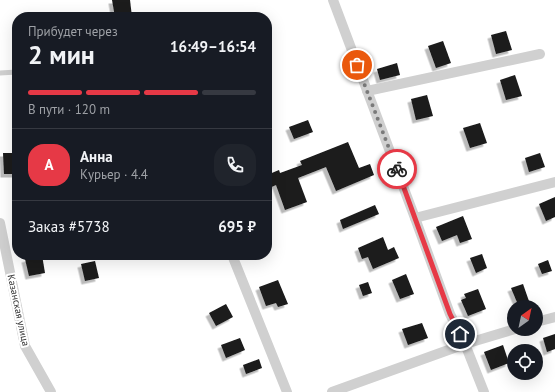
<!DOCTYPE html>
<html lang="ru">
<meta charset="utf-8">
<style>
body{margin:0;font-family:"PT Sans",sans-serif;background:#20242c;color:#f1f3f6;height:100vh;display:flex;flex-direction:column;font-size:15px;white-space:nowrap}
*{box-sizing:border-box;margin:0}
p{font-size:13px;color:#9ea1a6}
.icon{flex:none;width:22px;height:22px;fill:none;stroke:currentColor;stroke-width:2;stroke-linecap:round;stroke-linejoin:round}
.map{position:relative;flex:1;overflow:hidden}
.side{position:absolute;left:12px;top:12px;width:260px;height:248px;display:flex;flex-direction:column;background:#171b24;border-radius:16px;box-shadow:0 4px 16px #0002}
.side>*{flex:none}
.needle{width:26px;rotate:33deg}
.controls{position:absolute;left:507px;top:300px;display:grid;gap:8px}
.controls a{display:grid;place-items:center;width:36px;height:36px;border-radius:50%;background:#171b24;box-shadow:0 4px 16px #0002;font-size:20px}
.pin{position:absolute;display:grid;place-items:center;width:34px;height:34px;color:#fff;margin:-17px;border:2px solid #fff;border-radius:50%;box-shadow:0 1px 4px #0007}
.courier{position:absolute;display:grid;place-items:center;width:40px;height:40px;margin:-20px;border:3px solid #e63946;border-radius:50%;background:#fff;color:#222;box-shadow:0 1px 5px #0007}
.overview em{font-style:normal;font-weight:600}
.overview div{display:flex;flex-direction:column-reverse}
.overview{display:flex;align-items:center;justify-content:space-between;height:68px;padding:0 16px}
h1{font-size:26px;font-weight:600;line-height:30px}
.bar{display:grid;grid-template-columns:repeat(4,1fr);gap:6px 4px;align-content:center;height:48px;padding:0 16px}
.bar i{height:5px;border-radius:3px;background:#363941}
.bar .on{background:#e63946}
.bar p{grid-column:span 4}
.line{display:flex;align-items:center;gap:10px;padding:0 16px;border-top:1px solid #363941}
.line div{flex:1}
.round{display:grid;place-items:center;flex:none;width:42px;height:42px;border-radius:16px;background:#20242c}
.map>svg:first-child{display:block}
.building{fill:#1a1a1a;filter:url(#shadow)}
.lines{fill:none;stroke-linecap:round;stroke-linejoin:round}
.service{stroke:#d0d0d0;stroke-width:5}
.minor{stroke:#d0d0d0;stroke-width:10}
.done{stroke:#7a7a7a;stroke-width:4;stroke-dasharray:0 7.2}
.route{stroke:#e63946;stroke-width:5}
.labels{text-anchor:middle;stroke-width:4;stroke-linejoin:round;paint-order:stroke}
.street-label{font-size:10px;fill:#333;stroke:#fff}
</style>
<div class="map">
<svg width="555" height="392" viewBox="0 0 555 392">
<defs>
<filter id="shadow"><feDropShadow dx="-3.5" dy="3.5" stdDeviation="0" flood-color="#0004"/></filter>
</defs>
<rect width="100%" height="100%" fill="#fff"/>
<g class="building">
<path d="M112,0H130L132,17H115Z"/>
<path d="M506,31L512,50L496,54L491,35Z"/>
<path d="M443,41L451,63L436,68L428,46Z"/>
<path d="M397,63L400,75L380,80L377,69Z"/>
<path d="M515,75L522,96L506,100L500,80Z"/>
<path d="M427,95L433,116L416,120L411,99Z"/>
<path d="M308,120L313,132L294,139L289,127Z"/>
<path d="M480,123L487,143L470,148L463,128Z"/>
<path d="M348,142L359,168L370,164L374,175L336,191L326,167L298,178L307,202L285,210L276,185L267,189V175L279,170L280,173L302,165L300,161Z"/>
<path d="M3,153H17V174H4Z"/>
<path d="M540,153L545,167L529,172L525,158Z"/>
<path d="M555,197V217L546,221L539,204Z"/>
<path d="M375,205L379,214L343,229L340,220Z"/>
<path d="M463,216L472,239L460,243L457,235L442,241L436,227Z"/>
<path d="M383,237L388,250L394,247L399,258L373,269L368,257L362,259L358,248Z"/>
<path d="M482,254L487,268L476,273L470,258Z"/>
<path d="M42,255L45,273L29,276L25,259Z"/>
<path d="M548,260L552,271L542,274L538,264Z"/>
<path d="M95,261L99,278L85,281L81,264Z"/>
<path d="M406,274L414,294L400,299L392,280Z"/>
<path d="M278,280L288,304L278,307L276,303L266,306L259,287Z"/>
<path d="M368,282L372,293L363,296L359,285Z"/>
<path d="M523,284L530,304L519,307L511,288Z"/>
<path d="M478,289L486,309L468,316L461,300L466,298L464,294Z"/>
<path d="M226,304L233,317L216,326L209,313Z"/>
<path d="M422,323L428,338L408,345L402,329Z"/>
<path d="M555,334V349L547,352L543,338Z"/>
<path d="M240,338L245,350L226,358L221,345Z"/>
<path d="M503,345L509,363L491,370L484,352Z"/>
<path d="M259,359L262,368L246,374L243,365Z"/>
</g>
<g class="lines">
<path class="service" d="M0,73L17,72"/>
<g class="minor">
<path d="M333,0L415,218L450,314L465,344L484,392"/>
<path d="M367,91L540,54"/>
<path d="M415,218L555,182"/>
<path d="M0,223L25,346L51,392"/>
<path d="M232,255L287,392"/>
<path d="M536,322L555,317"/>
<path d="M332,392L465,344L515,329"/>
</g>
</g>
<g class="lines">
<path class="done" d="M357,65L397,169"/>
<path class="route" d="M397,169L450,314L460,334"/>
</g>
<g class="labels">
<g class="street-label">
<text transform="translate(19 310) rotate(78)" y="4">Казанская улица</text>
</g>
</g>
</svg>
<div class="controls">
<a><svg class="needle" viewBox="-14 -14 28 28"><path d="M0-13l5 13h-10z" fill="#e53935"/><path d="M0 13l5-13h-10z" fill="#9ea1a6"/></svg></a>
<a><svg class="icon" aria-label="locate" viewBox="0 0 24 24"><circle cx="12" cy="12" r="6"/><path d="M12 2v4M12 18v4M2 12h4M18 12h4"/></svg></a>
</div>
<div class="pin" style="left:357px;top:65px;background:#ea580c"><svg class="icon" aria-label="bag" viewBox="0 0 24 24"><path d="M5 8h14l-1 12H6zM9 8a3 3 0 0 1 6 0"/></svg></div>
<div class="pin" style="left:460px;top:334px;background:#1f2937"><svg class="icon" aria-label="home" viewBox="0 0 24 24"><path d="M3 11l9-7 9 7M6 9v11h12V9"/></svg></div>
<div class="courier" style="left:397px;top:169px"><svg class="icon" aria-label="bike" viewBox="0 0 24 24"><circle cx="6" cy="16" r="4"/><circle cx="18" cy="16" r="4"/><path d="M6 16l4-8h5l3 8M10 8l3 8H6M13 5h3"/></svg></div>
<section class="side">
<div class="overview"><div><h1>2 мин</h1><p>Прибудет через</p></div><em>16:49–16:54</em></div>
<div class="bar"><i class="on"></i><i class="on"></i><i class="on"></i><i></i><p>В пути · 120 m</p></div>
<div class="line" style="height:72px"><b class="round" style="background:#e63946;color:#fff">А</b><div><b>Анна</b><p>Курьер · 4.4</p></div><a class="round"><svg class="icon" aria-label="phone" viewBox="0 0 24 24"><path d="M5 4h4l2 5-3 2q2 4 5 5l2-3 5 2v4C11 20 4 13 5 4z"/></svg></a></div>
<div class="line" style="height:52px"><div>Заказ #5738</div><b>695 ₽</b></div>
</section>
</div>
